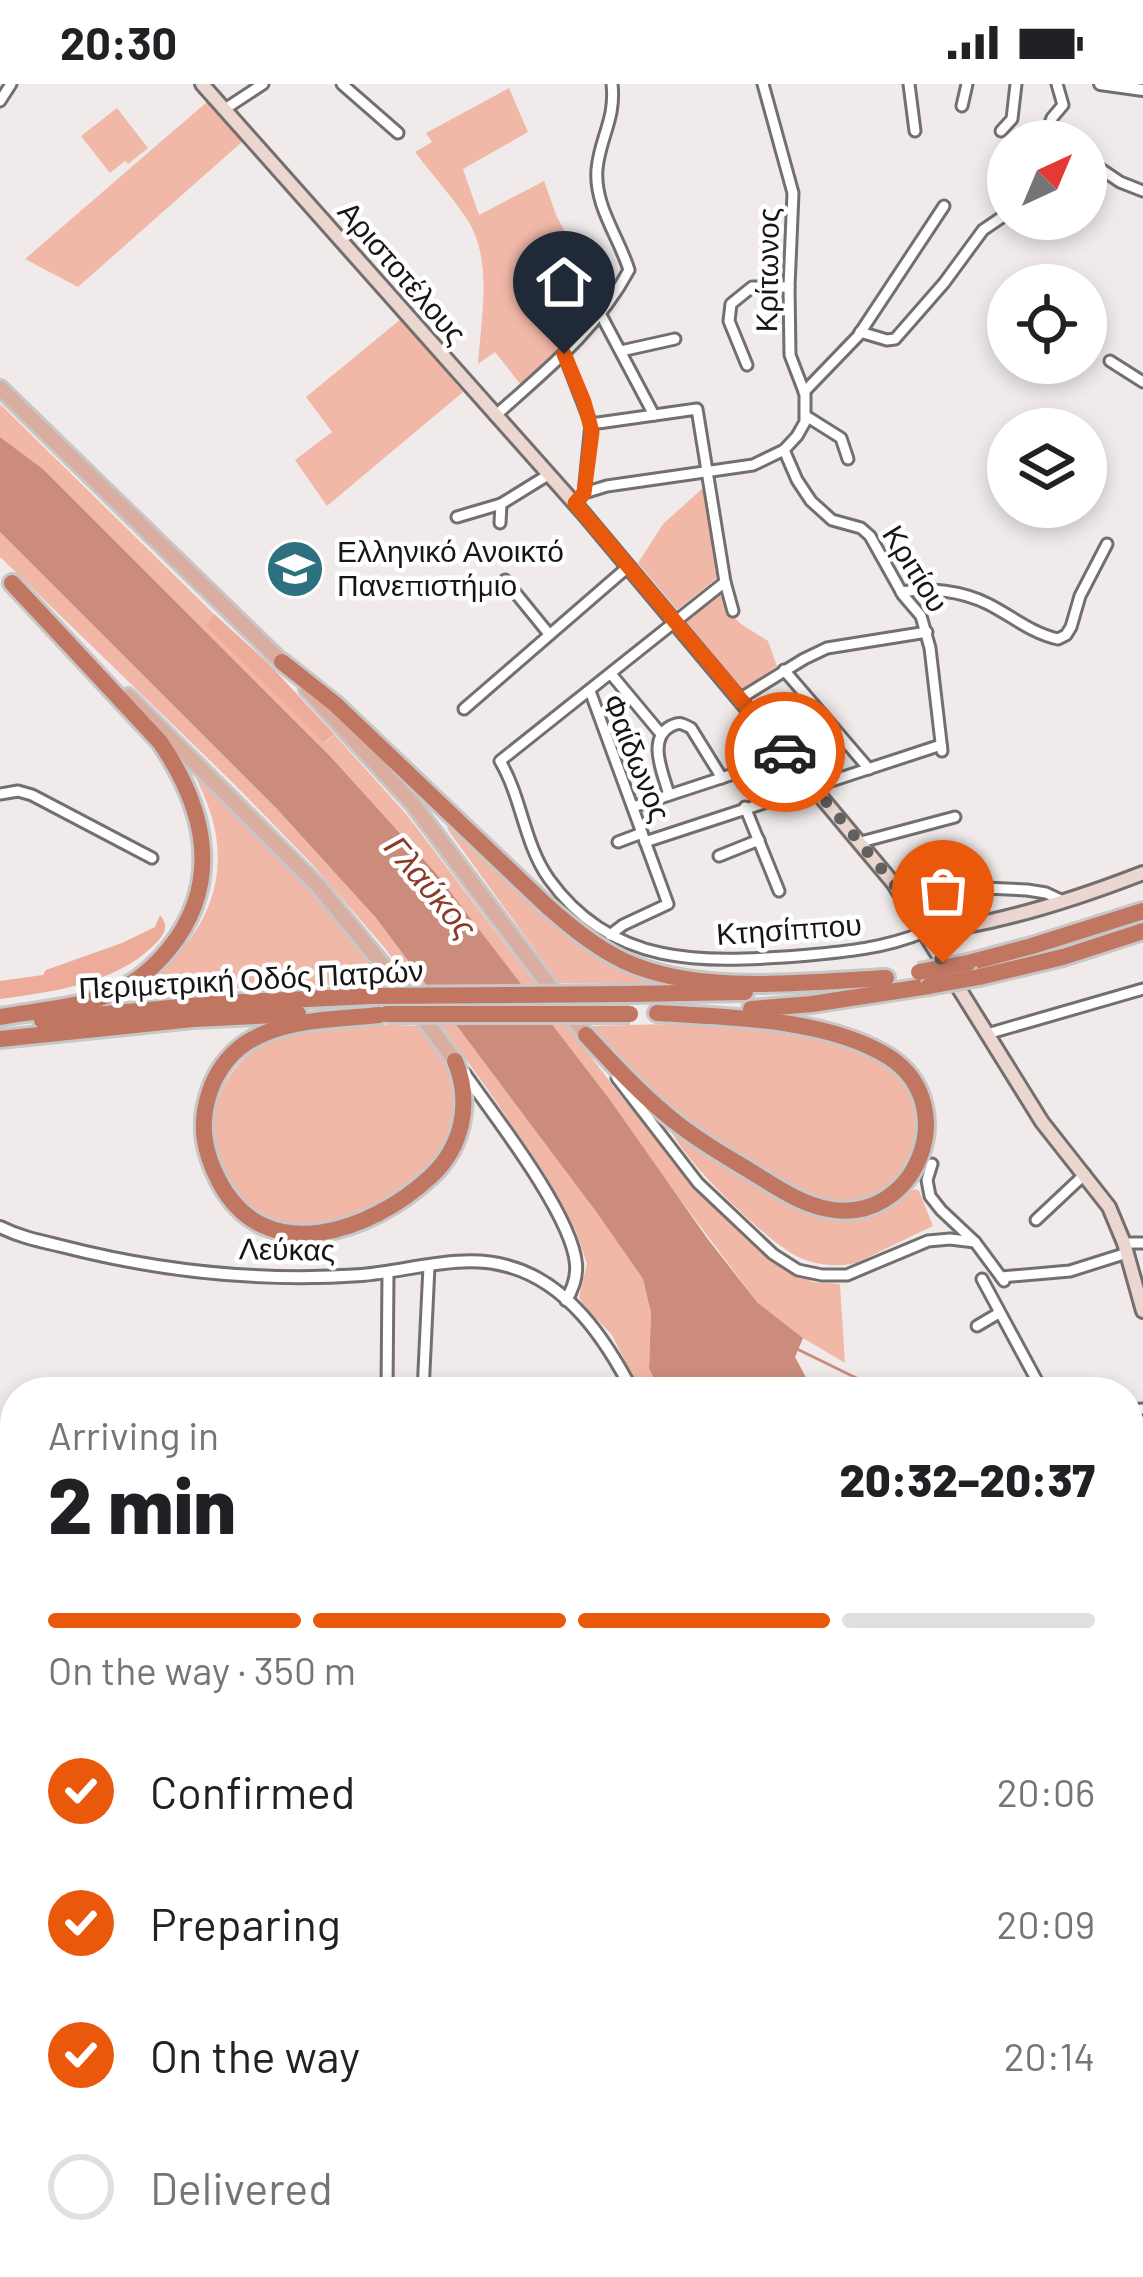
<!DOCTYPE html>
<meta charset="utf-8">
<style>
body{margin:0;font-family:Barlow,sans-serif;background:#f6f6f6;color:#202124;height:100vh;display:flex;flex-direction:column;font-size:45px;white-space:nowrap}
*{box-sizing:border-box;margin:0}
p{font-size:39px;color:#757577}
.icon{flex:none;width:66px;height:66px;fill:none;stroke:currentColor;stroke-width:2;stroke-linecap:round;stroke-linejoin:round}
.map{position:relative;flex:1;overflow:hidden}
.drawer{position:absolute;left:0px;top:1293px;width:1143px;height:900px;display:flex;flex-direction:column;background:#fff;border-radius:48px 48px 0 0;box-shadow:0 6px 18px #0003}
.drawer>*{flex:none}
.needle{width:78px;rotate:44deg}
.buttons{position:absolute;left:987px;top:36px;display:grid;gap:24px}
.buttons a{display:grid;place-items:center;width:120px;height:120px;border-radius:50%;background:#fff;box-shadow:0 6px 18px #0003;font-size:60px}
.pin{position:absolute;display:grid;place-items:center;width:102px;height:102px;color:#fff;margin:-123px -51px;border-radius:50% 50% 50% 0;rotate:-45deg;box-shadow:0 0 12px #0007}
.pin .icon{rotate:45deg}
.courier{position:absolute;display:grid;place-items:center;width:120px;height:120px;margin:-60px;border:9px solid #ea580c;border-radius:50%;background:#fff;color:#222;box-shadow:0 3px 15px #0007}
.head em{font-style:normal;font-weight:800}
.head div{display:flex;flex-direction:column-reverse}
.head{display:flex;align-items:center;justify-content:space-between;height:204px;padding:0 48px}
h1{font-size:78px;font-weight:800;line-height:90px}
.bar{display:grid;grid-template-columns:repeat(4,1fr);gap:18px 12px;align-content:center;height:144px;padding:0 48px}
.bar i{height:15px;border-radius:9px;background:#e0e0e0}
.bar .selected{background:#ea580c}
.bar p{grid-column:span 4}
ol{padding:0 48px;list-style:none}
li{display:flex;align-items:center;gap:36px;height:132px}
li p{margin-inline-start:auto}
li .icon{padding:12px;border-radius:50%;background:#ea580c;color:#fff;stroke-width:4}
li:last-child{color:#757577}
li i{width:66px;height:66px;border:6px solid #e0e0e0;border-radius:50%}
.status{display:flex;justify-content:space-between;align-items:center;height:84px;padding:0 60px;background:#fff;direction:ltr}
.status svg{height:33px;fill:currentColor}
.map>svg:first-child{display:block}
.green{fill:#f1b8a8}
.forest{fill:#edab9a}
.water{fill:#cb8c7b}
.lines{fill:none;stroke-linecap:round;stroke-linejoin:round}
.stream{stroke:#cb8c7b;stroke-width:3}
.minor-casing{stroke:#736f6e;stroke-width:15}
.tertiary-casing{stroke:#736f6e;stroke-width:16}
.secondary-casing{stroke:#736f6e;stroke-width:18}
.primary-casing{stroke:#c7c7c7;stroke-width:20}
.motorway-casing{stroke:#c7c7c7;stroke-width:22}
.minor{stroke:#fff;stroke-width:9}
.tertiary{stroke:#fff;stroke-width:10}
.secondary{stroke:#ecd6d0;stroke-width:12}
.primary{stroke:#daada1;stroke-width:14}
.motorway{stroke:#c17662;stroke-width:16}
.motorway-bridge-casing{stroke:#c7c7c7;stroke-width:22;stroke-linecap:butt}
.motorway-bridge{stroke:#c17662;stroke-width:16}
.done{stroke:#636060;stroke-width:12;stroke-dasharray:0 21.6}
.route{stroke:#ea580c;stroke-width:15}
.labels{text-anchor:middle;stroke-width:9;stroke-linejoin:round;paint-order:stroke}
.street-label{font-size:30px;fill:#171515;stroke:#fff}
.poi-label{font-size:30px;fill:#171515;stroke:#fff;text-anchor:start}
.water-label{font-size:33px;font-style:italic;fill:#893b27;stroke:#fff}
</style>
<div class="status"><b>20:30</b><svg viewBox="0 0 49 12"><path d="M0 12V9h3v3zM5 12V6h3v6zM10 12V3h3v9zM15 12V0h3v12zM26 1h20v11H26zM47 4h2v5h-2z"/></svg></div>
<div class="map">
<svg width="1143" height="2193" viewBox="0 0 1143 2193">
<rect width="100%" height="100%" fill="#f0ebea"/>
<g class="green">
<path d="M509,4L528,48L463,85L479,131L544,97L556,131L599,211C584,248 550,274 521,301L495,268L478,280C481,235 493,177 468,137C453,113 432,91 415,68L432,58L426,49Z"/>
<path d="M208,17L243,57L78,203L25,175Z"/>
<path d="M117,24L148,64L128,80L125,77L110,89L81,52Z"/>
<path d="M401,235L463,308L327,422L295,376L332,348L306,313Z"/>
<path d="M0,320L214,530L206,540L325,659L334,650L407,731L620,1011L715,1123L773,1176L813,1198L840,1200L845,1279L803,1254L757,1218L435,788L330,672L43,385L0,353Z"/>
<path d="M704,403L717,494L677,526L638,479L663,440Z"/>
<path d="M0,448L277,725L376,834L597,1129L643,1195L651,1229L649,1284L660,1308H640L612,1251L583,1221L579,1213L587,1180L576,1148L546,1092L486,1003L384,863L311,779L234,700L0,473Z"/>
<path d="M719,508L727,526L741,540L768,557L777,582L742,606L686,537Z"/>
<path d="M195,685L317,810L388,899L213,905L121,914C189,874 236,813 211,730C206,715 199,701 193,686Z"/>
<path d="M449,742L575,856L679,900L559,899L451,750L447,744Z"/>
<path d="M709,939C765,940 850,948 894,986C941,1027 915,1112 851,1119C840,1120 826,1117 815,1114C795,1108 776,1094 759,1083C722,1061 683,1040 652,1010C630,989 609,966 591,942Z"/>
<path d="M372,940L420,942C434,961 451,982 456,1006C465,1057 424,1091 385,1114C370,1123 354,1134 336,1139C286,1153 235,1126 218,1077C209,1049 211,1023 226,998C256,945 317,942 372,940Z"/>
<path d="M671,1046C715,1074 805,1143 856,1133C880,1129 895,1114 916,1105L919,1107L933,1142L856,1179C835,1184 811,1181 791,1169C762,1152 684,1077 671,1046Z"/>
<path d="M15,2011V2178H137L135,2193H0V2012Z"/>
</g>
<g class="forest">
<path d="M214,530L267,578L334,650L324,659L205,541Z"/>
<path d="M160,831C170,844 164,851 153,862C114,900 52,908 0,915V897L43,891L46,886L122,859L155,843Z"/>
<path d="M1128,1967L1143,1974V2193H1014L1008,2178H1128Z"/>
<path d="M137,2178H249L251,2193H135Z"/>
</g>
<path class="water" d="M0,353L43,385L330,672L435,788L610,1016L707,1154L757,1218L803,1254L795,1273L814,1308H660L649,1284L651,1229L643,1195L597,1129L376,834L277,725L0,448Z"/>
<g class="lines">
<g class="stream">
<path d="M795,1264L885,1308"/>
<path d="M1128,1344L1143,1342"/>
</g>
<defs>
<g id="minor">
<path d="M342,0L398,49"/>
<path d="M909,0L915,47"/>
<path d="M1057,0L1063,21L1052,34L1049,42L1058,57"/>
<path d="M0,17L11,0"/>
<path d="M962,22L967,0"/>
<path d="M225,25L263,0"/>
<path d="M1001,47L1012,35L1016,0"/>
<path d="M1086,75L1120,98L1143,107"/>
<path d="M601,231L654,331"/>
<path d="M860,248L887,256L895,255L944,199L983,146L1008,129"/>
<path d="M621,267L675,255"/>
<path d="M564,270L591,340L584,409"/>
<path d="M1110,277L1143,298"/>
<path d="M747,281L729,237L731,220L752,203H789"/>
<path d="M804,308L858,252L944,122"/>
<path d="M495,332C545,287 597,246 629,186C619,153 594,122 597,85C600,53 616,35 612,0"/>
<path d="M806,332L841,354L848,375"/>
<path d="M591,340L697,325L725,498L733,527"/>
<path d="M784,366L797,396L811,417L832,436L861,444L870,452L903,511L921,532L930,564L942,667"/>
<path d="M575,420L584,409L607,402L753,381L784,366L797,352L805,338V310L790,271L789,203L793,109L763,0"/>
<path d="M457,433L501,420L548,391"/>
<path d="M500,439L501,420"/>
<path d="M505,496L549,550"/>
<path d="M725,498L500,677C522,714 524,760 549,795C612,883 702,879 798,872C842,868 883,865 924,848"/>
<path d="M901,508C929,503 962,507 988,520C1012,532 1031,549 1058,555L1066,551L1071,543L1080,512L1107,460"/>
<path d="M784,586L869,685"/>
<path d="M611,590L661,650"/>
<path d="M590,607L668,820L623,841L610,851"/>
<path d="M741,614L804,575L827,564L927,548"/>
<path d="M464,625L629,482"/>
<path d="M0,710L18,707L32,711L152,774"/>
<path d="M669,711C664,691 646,655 671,642C681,637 682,640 691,644L722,694"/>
<path d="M633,723L788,672"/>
<path d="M745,723L779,807"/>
<path d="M618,758L642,749"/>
<path d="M645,758L941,661"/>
<path d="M861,758L955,733"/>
<path d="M719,772L759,756"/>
<path d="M894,800L1027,806L1046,809L1063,817"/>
<path d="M987,950L1143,905"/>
<path d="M617,994L698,1099L773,1170L798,1186L822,1191H847L928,1157L950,1155L975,1158"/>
<path d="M932,1080L927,1096L930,1112L941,1126L975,1158L1004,1197"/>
<path d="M1036,1136L1085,1090"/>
<path d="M1124,1159H1143"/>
<path d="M1001,1193L1070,1187L1127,1169"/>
<path d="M982,1195L1043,1308"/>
<path d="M977,1242L999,1229"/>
<path d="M387,1308L388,1188"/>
<path d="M423,1308L429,1182"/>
<path d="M1128,1326L1143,1325"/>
<path d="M1128,1356L1143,1355"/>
<path d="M0,1458L15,1456"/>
<path d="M1128,1576L1130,1587L1128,1595"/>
</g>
<g id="tertiary">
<path d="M1100,0L1143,6"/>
<path d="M464,989C494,1031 572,1131 576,1180C577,1193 573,1205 566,1216"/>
<path d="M0,1143C20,1153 40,1157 61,1162C158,1187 262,1198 362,1191C409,1187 461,1169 507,1182C568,1198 606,1256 633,1308"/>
<path d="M0,1818L15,1854"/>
<path d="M785,2178L788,2193"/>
</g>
<g id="secondary">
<path d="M202,0L584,430L894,800L1042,1038L1109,1123L1124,1159L1143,1227"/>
<path d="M924,848C996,841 1076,815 1143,789"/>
</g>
<g id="primary">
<path d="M0,304L288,584"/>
<path d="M307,605L413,720L586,951"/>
<path d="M128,612L319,803L392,892L455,977"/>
</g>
<g id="motorway">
<path d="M282,578L335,620L547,822C571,843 595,863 624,877C699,912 805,898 886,894"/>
<path d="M968,879L1032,862L1143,827"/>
<path d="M979,893L1063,873L1143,847"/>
<path d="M626,910L745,908"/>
<path d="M751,925L812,920L929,902"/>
<path d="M379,931C335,936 285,934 246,959C228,971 215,990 209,1010C199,1041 204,1068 219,1097C265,1186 372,1147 430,1093C463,1063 472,1018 455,977"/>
<path d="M0,933C39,926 83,924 119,906C138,897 155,882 169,865C223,798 205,724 160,658L12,499"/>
<path d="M42,936L223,919L371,912"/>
<path d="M586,951C615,982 644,1014 678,1040C702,1059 729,1074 755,1090C778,1104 801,1120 828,1125C915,1142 964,1022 889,973C827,934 727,933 657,929"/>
<path d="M0,955L193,935L298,930"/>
</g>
</defs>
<use href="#minor" class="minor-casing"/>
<use href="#tertiary" class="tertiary-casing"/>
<use href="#secondary" class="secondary-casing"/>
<use href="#primary" class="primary-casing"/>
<use href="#motorway" class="motorway-casing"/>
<use href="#minor" class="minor"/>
<use href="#tertiary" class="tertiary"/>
<use href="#secondary" class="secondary"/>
<use href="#primary" class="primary"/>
<use href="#motorway" class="motorway"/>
<defs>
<g id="motorway-bridge">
<path d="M919,888L968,879"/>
<path d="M929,902L979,893"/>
<path d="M371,912L626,910"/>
<path d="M387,930H630"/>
</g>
</defs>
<use href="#motorway-bridge" class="motorway-bridge-casing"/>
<use href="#motorway-bridge" class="motorway-bridge"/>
</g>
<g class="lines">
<path class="done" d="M785,668L894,800L943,879"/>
<path class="route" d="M564,270L584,318L592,348L584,409L575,419L785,668"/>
</g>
<defs>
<symbol id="university-disc" viewBox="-11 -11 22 22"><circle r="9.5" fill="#2d7181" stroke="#fff"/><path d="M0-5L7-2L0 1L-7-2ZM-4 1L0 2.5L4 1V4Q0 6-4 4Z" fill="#fff"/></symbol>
</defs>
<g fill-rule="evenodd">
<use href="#university-disc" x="262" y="452" width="66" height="66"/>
</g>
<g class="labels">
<g class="street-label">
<text transform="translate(768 186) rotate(-89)" y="10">Κρίτωνος</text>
<text transform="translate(402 189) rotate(49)" y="10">Αριστοτέλους</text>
<text transform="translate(915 485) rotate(58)" y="10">Κριτίου</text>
<text transform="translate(636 674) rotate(68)" y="10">Φαίδωνος</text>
<text transform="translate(789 846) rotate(-4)" y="10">Κτησίππου</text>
<text transform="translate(251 896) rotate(-3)" y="10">Περιμετρική Οδός Πατρών</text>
<text transform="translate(287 1166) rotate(1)" y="10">Λεύκας</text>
</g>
<g class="poi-label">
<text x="337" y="478">Ελληνικό Ανοικτό<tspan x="337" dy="34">Πανεπιστήμιο</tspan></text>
</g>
<g class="water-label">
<text transform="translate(431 803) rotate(50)" y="12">Γλαύκος</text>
</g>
</g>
</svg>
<div class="buttons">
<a><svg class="needle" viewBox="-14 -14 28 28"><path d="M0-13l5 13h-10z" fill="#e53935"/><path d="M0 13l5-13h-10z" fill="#757577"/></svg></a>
<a><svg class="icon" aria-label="locate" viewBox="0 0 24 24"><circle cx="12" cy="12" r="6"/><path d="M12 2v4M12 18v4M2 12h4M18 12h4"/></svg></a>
<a><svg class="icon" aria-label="layers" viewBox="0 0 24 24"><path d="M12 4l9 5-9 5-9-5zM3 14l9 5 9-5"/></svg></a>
</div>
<div class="pin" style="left:943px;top:879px;background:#ea580c"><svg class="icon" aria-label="bag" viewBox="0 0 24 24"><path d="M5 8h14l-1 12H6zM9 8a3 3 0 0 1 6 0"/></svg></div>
<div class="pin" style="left:564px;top:270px;background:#1f2937"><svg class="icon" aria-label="home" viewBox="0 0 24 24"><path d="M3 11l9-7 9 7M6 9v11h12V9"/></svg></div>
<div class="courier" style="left:785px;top:668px"><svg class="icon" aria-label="car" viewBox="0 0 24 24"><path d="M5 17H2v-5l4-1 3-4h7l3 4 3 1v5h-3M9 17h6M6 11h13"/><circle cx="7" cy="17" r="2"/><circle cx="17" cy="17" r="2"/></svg></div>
<section class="drawer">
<div class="head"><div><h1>2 min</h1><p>Arriving in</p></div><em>20:32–20:37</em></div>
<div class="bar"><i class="selected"></i><i class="selected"></i><i class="selected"></i><i></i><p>On the way · 350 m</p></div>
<ol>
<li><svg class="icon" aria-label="check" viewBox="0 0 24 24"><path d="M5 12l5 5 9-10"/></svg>Confirmed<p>20:06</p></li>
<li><svg class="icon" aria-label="check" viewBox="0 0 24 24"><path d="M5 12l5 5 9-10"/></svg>Preparing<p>20:09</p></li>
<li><svg class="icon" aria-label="check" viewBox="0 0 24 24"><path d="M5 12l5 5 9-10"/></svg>On the way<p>20:14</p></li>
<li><i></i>Delivered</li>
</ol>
</section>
</div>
